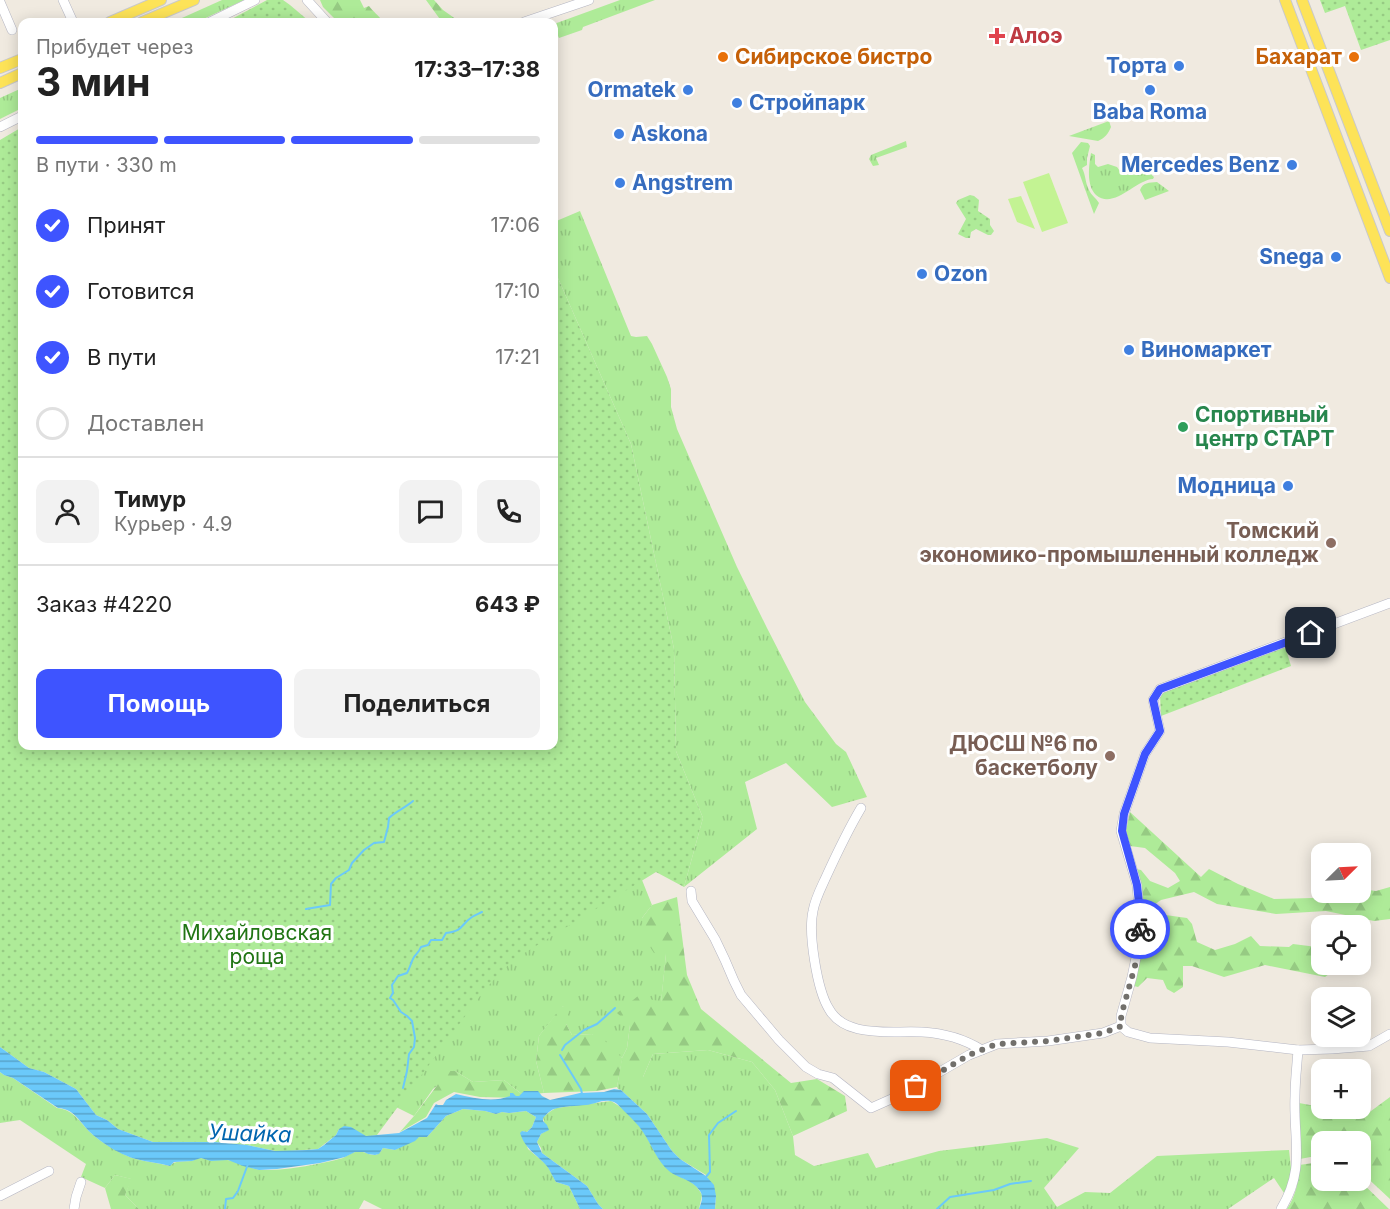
<!DOCTYPE html>
<html lang="ru">
<meta charset="utf-8">
<style>
body{margin:0;font-family:Inter,sans-serif;background:#f2f2f2;color:#222;height:100vh;display:flex;flex-direction:column;font-size:22px;white-space:nowrap}
*{box-sizing:border-box;margin:0}
p{font-size:20px;color:#767676}
.icon{flex:none;width:33px;height:33px;fill:none;stroke:currentColor;stroke-width:2;stroke-linecap:round;stroke-linejoin:round}
.map{position:relative;flex:1;overflow:hidden}
.sheet{position:absolute;left:18px;top:18px;width:540px;height:732px;display:flex;flex-direction:column;background:#fff;border-radius:12px;box-shadow:0 3px 15px #0003}
.sheet>*{flex:none}
.needle{width:39px;rotate:66deg}
.fabs{position:absolute;left:1311px;top:843px;display:grid;gap:12px}
.fabs a{display:grid;place-items:center;width:60px;height:60px;border-radius:12px;background:#fff;box-shadow:0 3px 15px #0003;font-size:30px}
.pin{position:absolute;display:grid;place-items:center;width:51px;height:51px;color:#fff;margin:-26px;border-radius:12px;box-shadow:0 3px 9px #0006}
.courier{position:absolute;display:grid;place-items:center;width:60px;height:60px;margin:-30px;border:4px solid #3e54ff;border-radius:50%;background:#fff;color:#222;box-shadow:0 2px 8px #0007}
.summary em{font-style:normal;font-weight:700}
.summary div{display:flex;flex-direction:column-reverse}
.summary{display:flex;align-items:center;justify-content:space-between;height:102px;padding:0 18px}
h1{font-size:39px;font-weight:700;line-height:45px}
.bar{display:grid;grid-template-columns:repeat(4,1fr);gap:9px 6px;align-content:center;height:72px;padding:0 18px}
.bar i{height:8px;border-radius:4px;background:#e0e0e0}
.bar .selected{background:#3e54ff}
.bar p{grid-column:span 4}
.line{display:flex;align-items:center;gap:15px;padding:0 18px;border-top:2px solid #e0e0e0}
.line div{flex:1}
.round{display:grid;place-items:center;flex:none;width:63px;height:63px;border-radius:12px;background:#f2f2f2}
ol{padding:0 18px;list-style:none}
li{display:flex;align-items:center;gap:18px;height:66px}
li p{margin-inline-start:auto}
li .icon{padding:6px;border-radius:50%;background:#3e54ff;color:#fff;stroke-width:4}
li:last-child{color:#767676}
li i{width:33px;height:33px;border:3px solid #e0e0e0;border-radius:50%}
.action{display:flex;gap:12px;margin-top:auto;padding:12px 18px}
.action a{flex:1;height:69px;border-radius:12px;background:#3e54ff;color:#fff;font-size:24px;font-weight:700;line-height:69px;text-align:center}
.action a+a{background:#f2f2f2;color:#222}
.map>svg:first-child{display:block}
.grass{fill:url(#grass-tufts)}
.forest{fill:url(#forest-firs)}
.park{fill:url(#park-dots)}
.pitch{fill:#c3f393}
.water{fill:url(#water-rules)}
.lines{fill:none;stroke-linecap:round;stroke-linejoin:round}
.stream{stroke:#6bc9fa;stroke-width:2}
.minor-casing{stroke:#b4b5c2;stroke-width:10}
.major-casing{stroke:#c9c9c9;stroke-width:12}
.minor{stroke:#fff;stroke-width:9}
.major{stroke:#fde358;stroke-width:10}
.done{stroke:#72706c;stroke-width:6;stroke-dasharray:0 10.8}
.route{stroke:#3e54ff;stroke-width:8}
.health-dot{fill:#e0444e;stroke:#fff;stroke-width:2}
.food-dot{fill:#e8710a;stroke:#fff;stroke-width:2}
.shop-dot{fill:#3f7fe0;stroke:#fff;stroke-width:2}
.leisure-dot{fill:#2e9e5b;stroke:#fff;stroke-width:2}
.education-dot{fill:#8d6e63;stroke:#fff;stroke-width:2}
.labels{text-anchor:middle;stroke-width:6;stroke-linejoin:round;paint-order:stroke}
.health-label{font-size:21px;font-weight:bold;fill:#be3a42;stroke:#fff;text-anchor:start}
.food-label{font-size:21px;font-weight:bold;fill:#c56008;stroke:#fff;text-anchor:start}
.shop-label{font-size:21px;font-weight:bold;fill:#366cbe;stroke:#fff;text-anchor:end}
.leisure-label{font-size:21px;font-weight:bold;fill:#27864d;stroke:#fff;text-anchor:start}
.education-label{font-size:21px;font-weight:bold;fill:#785e54;stroke:#fff;text-anchor:end}
.park-label{font-size:21px;fill:#217514;stroke:#fff}
.water-label{font-size:22px;font-style:italic;fill:#0166af;stroke:#fff}
</style>
<div class="map">
<svg width="1390" height="1209" viewBox="0 0 1390 1209">
<defs>
<pattern id="grass-tufts" width="24" height="20" patternUnits="userSpaceOnUse" patternTransform="scale(1.5)"><rect width="24" height="20" fill="#aeeb98"/><path d="M3 7l-1-3M5 7V3M7 7l1-3M15 17l-1-3M17 17v-4M19 17l1-3" fill="none" stroke="#96ca83"/></pattern>
<pattern id="forest-firs" width="22" height="20" patternUnits="userSpaceOnUse" patternTransform="scale(1.5)"><rect width="22" height="20" fill="#aeeb98"/><path d="M5 1l3.5 6h-7zM16 11l3.5 6h-7z" fill="#96ca83"/></pattern>
<pattern id="park-dots" width="8" height="8" patternUnits="userSpaceOnUse" patternTransform="scale(1.5)"><rect width="8" height="8" fill="#aeeb98"/><path d="M2 2h.1M6 6h.1" fill="none" stroke="#96ca83" stroke-width="1.8" stroke-linecap="round"/></pattern>
<pattern id="water-rules" width="6" height="5" patternUnits="userSpaceOnUse" patternTransform="scale(1.5)"><rect width="6" height="5" fill="#6bc9fa"/><path d="M0 2.5h6" fill="none" stroke="#58a4cb"/></pattern>
</defs>
<rect width="100%" height="100%" fill="#f0eae0"/>
<g class="grass">
<path d="M222,0H244L197,22H173Z"/>
<path d="M620,0H655L583,27L582,30L559,38L558,36L554,37V24Z"/>
<path d="M22,88V108L0,119V98Z"/>
<path d="M1109,121L1111,127C1108,134 1105,138 1098,141L1069,136Z"/>
<path d="M906,141L907,147L876,158L879,165L873,166L869,159L871,155Z"/>
<path d="M1081,142L1088,143L1090,146L1087,158V165L1082,168C1086,175 1085,183 1089,190C1091,195 1096,198 1099,203L1094,214L1072,153Z"/>
<path d="M1091,153L1095,155V164L1098,167L1108,164L1117,167L1122,174L1126,175L1140,164L1154,177L1153,179C1135,180 1114,210 1096,195C1086,185 1089,165 1091,153Z"/>
<path d="M1157,182L1169,191L1145,200L1140,190C1143,182 1149,183 1157,182Z"/>
<path d="M580,211L631,336L636,337L647,336L652,344L667,377L671,389V407L677,429L737,567L767,628L805,702L836,744L846,752L867,797L832,807L786,763L745,782L757,829L684,887L703,818L676,751L674,649L631,444L554,269V222Z"/>
<path d="M15,747L638,870L652,905L642,918L666,954L661,1003L630,1025L627,1048L622,1058L643,1077L653,1054L708,1050L752,1062L775,1090L793,1136L795,1155L814,1166L868,1153L876,1168L939,1151L1047,1138L1079,1148L1044,1188L1057,1207L1085,1192L1110,1193L1157,1156L1289,1150L1292,1177L1286,1196L1274,1178L1228,1209H715L716,1196L706,1175L680,1159L672,1151L647,1114L621,1090L618,1089L617,1087L622,1058L592,1034L572,1035L566,1024L563,1006L539,1036L536,1061L544,1093L523,1095L504,1080L473,1082L455,1071L433,1089L414,1116L390,1104L62,831Z"/>
<path d="M0,1072L4,1075L13,1078L57,1108C75,1110 79,1122 91,1133C100,1142 124,1156 136,1159C147,1162 159,1163 169,1166C176,1160 182,1162 191,1161C194,1160 197,1159 200,1158C204,1158 208,1161 213,1160C218,1160 222,1159 227,1160C239,1161 248,1169 262,1170C284,1171 321,1164 343,1158C347,1156 351,1153 355,1152C367,1149 375,1163 383,1148L395,1150L419,1137H427L446,1116L463,1109L485,1111L496,1114L502,1112L509,1113L526,1111L536,1117L532,1127L527,1132L522,1131L528,1149L547,1165L556,1182L569,1186L580,1209H382L364,1200L359,1209H139L125,1195L131,1179L115,1175L105,1188L81,1177L86,1164L20,1120L0,1123Z"/>
<path d="M611,1101C624,1108 637,1121 645,1134C652,1146 658,1160 669,1170C680,1180 693,1177 702,1195L699,1209H603L598,1204L587,1186L542,1153L541,1148L537,1142L541,1134L546,1131L543,1117L551,1111L556,1108Z"/>
</g>
<g class="forest">
<path d="M320,0H360L364,8L369,6C373,12 379,15 383,22H338L323,7Z"/>
<path d="M426,0H434L443,10L460,22H442Z"/>
<path d="M1130,812L1201,877L1209,869L1238,884L1274,899L1351,897L1368,890L1376,891L1390,887V919L1374,921L1326,911L1276,914L1217,904L1194,892L1161,900L1151,907V913L1187,918L1192,924L1197,942L1215,950L1235,944L1251,936L1260,946L1289,947L1293,944L1317,947L1321,943L1322,964L1331,965L1333,971L1325,977L1265,965L1224,977L1192,966H1183V987L1174,993L1167,989L1163,980L1147,978L1138,987L1134,986L1140,954L1136,869L1141,870L1150,881L1168,888L1180,881L1175,873L1145,848L1130,846L1126,831Z"/>
<path d="M677,897L687,975L701,1009L791,1083L817,1079L845,1096L847,1111L793,1136L775,1090L752,1062L708,1050L653,1054L643,1077L630,1081L622,1060L617,1087L597,1091L544,1093L536,1061L539,1036L562,1006L569,1010L566,1024L572,1035L592,1034L602,1038L622,1058L627,1048L630,1025L617,1013L638,996L661,1002L666,954L654,953L644,938L642,918L652,905Z"/>
<path d="M448,1071H455L473,1082L504,1080L523,1095L519,1098L480,1097L454,1092L434,1103L426,1117L400,1132L414,1116Z"/>
<path d="M1390,1097V1199L1361,1172L1360,1142H1322L1321,1155L1300,1159L1299,1103L1321,1107L1322,1108L1334,1109L1367,1114Z"/>
<path d="M1321,1162L1322,1180L1360,1181L1389,1209H1287C1296,1196 1299,1180 1299,1165Z"/>
<path d="M115,1175L132,1179L125,1195L139,1209H111L105,1188Z"/>
</g>
<g class="park">
<path d="M267,0H283L290,5L310,22H226Z"/>
<path d="M1320,0H1390V40L1361,50L1345,6L1325,13Z"/>
<path d="M22,127V746H554V269L631,444L674,649L676,751L703,818L684,887L656,872L513,960L486,988L377,1135L366,1137L339,1129L336,1135L318,1149L290,1151H275L247,1145L215,1142H153L118,1129L107,1120L96,1115L76,1089L44,1072L29,1068L0,1047V140Z"/>
<path d="M970,195L974,196L979,200L978,211L990,219V225L994,231L991,235H988L976,229L971,232L970,238H966L958,234L966,219L956,203L958,200Z"/>
<path d="M1282,647L1286,649L1291,666L1161,716L1160,695L1165,690Z"/>
</g>
<g class="pitch">
<path d="M1049,173L1068,223L1042,232L1023,182Z"/>
<path d="M1021,196L1035,229L1017,222L1008,199Z"/>
</g>
<path class="water" d="M0,1047L29,1068L44,1072L76,1089L96,1115L107,1120L118,1129L153,1142H215L247,1145L275,1151L307,1150L318,1149L324,1145L336,1135L339,1129L344,1126L351,1127L366,1136L399,1133L427,1118L436,1104L438,1105H443L446,1100L456,1094C474,1098 493,1103 510,1096V1093H513L516,1096H519L524,1091H538L542,1096L550,1100L580,1093L604,1092L614,1089L621,1090L647,1114L672,1151L680,1159L706,1176L714,1185L716,1196L715,1208V1209H699C701,1203 704,1197 700,1191C692,1179 679,1179 669,1171C657,1161 652,1145 643,1132C638,1124 631,1118 624,1111C621,1108 618,1104 614,1102C604,1098 595,1104 586,1105C576,1106 564,1106 554,1109C549,1111 547,1114 543,1118V1121L547,1125L549,1130L541,1134L537,1142L542,1153L587,1186L598,1204L603,1209H580L569,1186L556,1182C552,1176 550,1169 545,1164C534,1152 526,1150 520,1133L522,1131L527,1132L532,1127L536,1117L526,1111L509,1113L502,1112L496,1114L485,1111L463,1109L446,1116L427,1137H419L415,1141L395,1150L383,1148L379,1154L375,1155L368,1154L364,1152H355L345,1157L320,1163L277,1169L259,1170L243,1166L228,1160L211,1161L201,1158L192,1161L174,1162L170,1166C159,1163 147,1162 136,1159C123,1156 101,1143 91,1133C79,1122 75,1109 58,1108L13,1078L4,1075L0,1072Z"/>
<g class="lines">
<g class="stream">
<path d="M306,909L330,905L331,884L336,878L349,870L352,863L364,850L374,843L384,842L388,827L389,818C396,811 405,808 413,801"/>
<path d="M562,1050L565,1045L584,1030L597,1024L615,1008"/>
<path d="M560,1055L581,1089L582,1094"/>
<path d="M403,1088L407,1071L409,1054L414,1047L415,1038L412,1021L407,1016L401,1012L393,1000L390,998L393,993L392,985L398,976L407,973C410,968 411,962 414,957C417,953 419,952 421,947L428,945L431,940H442L446,933C464,931 460,925 472,917C475,915 478,914 482,912"/>
<path d="M705,1178L710,1172L709,1135L718,1123L736,1111"/>
<path d="M225,1209L226,1199L233,1198L238,1191L248,1164"/>
<path d="M937,1209L950,1197L994,1190L1010,1184L1031,1181"/>
</g>
<defs>
<g id="minor">
<path d="M63,0L73,22"/>
<path d="M307,0L327,22"/>
<path d="M0,2L12,30"/>
<path d="M210,22L255,0"/>
<path d="M524,22L589,0"/>
<path d="M0,127L22,116"/>
<path d="M861,808C848,830 837,853 826,877C821,888 815,899 813,911C808,933 817,990 829,1009C835,1020 846,1026 858,1029C879,1034 900,1031 922,1032C943,1033 964,1039 982,1050"/>
<path d="M691,891L692,901L715,939L725,960L734,981L741,995L779,1040L806,1067L818,1074L833,1078L871,1108L898,1096L969,1055L997,1044L1048,1041L1103,1033L1121,1026"/>
<path d="M1121,1026V1016L1132,977L1137,953L1140,921L1137,885L1121,831L1124,814L1145,754L1160,731L1153,700L1160,689L1390,603"/>
<path d="M1121,1026L1128,1032L1150,1038L1228,1042L1298,1050L1332,1049L1369,1046L1390,1034"/>
<path d="M0,1196L49,1171"/>
<path d="M74,1209L76,1197L81,1182"/>
<path d="M1281,1209C1306,1168 1293,1140 1295,1096C1295,1081 1297,1065 1298,1050"/>
</g>
<g id="major">
<path d="M1285,0L1390,278"/>
<path d="M1302,0L1390,231"/>
<path d="M110,22L161,0"/>
<path d="M142,22L194,0"/>
<path d="M0,68L22,59"/>
<path d="M0,83L22,73"/>
</g>
</defs>
<use href="#minor" class="minor-casing"/>
<use href="#major" class="major-casing"/>
<use href="#minor" class="minor"/>
<use href="#major" class="major"/>
</g>
<g class="lines">
<path class="done" d="M916,1086L969,1055L997,1044L1048,1041L1103,1033L1122,1026L1121,1016L1135,966L1140,929"/>
<path class="route" d="M1140,929L1139,903L1137,885L1122,831L1124,814L1145,754L1160,731L1153,700L1160,689L1311,633"/>
</g>
<path class="health-dot" d="M994 27h6v6h6v6h-6v6h-6v-6h-6v-6h6z"/>
<g class="food-dot">
<circle cx="723" cy="57" r="6"/>
<circle cx="1354" cy="57" r="6"/>
</g>
<g class="shop-dot">
<circle cx="1179" cy="66" r="6"/>
<circle cx="688" cy="90" r="6"/>
<circle cx="1150" cy="90" r="6"/>
<circle cx="737" cy="103" r="6"/>
<circle cx="619" cy="134" r="6"/>
<circle cx="1292" cy="165" r="6"/>
<circle cx="620" cy="183" r="6"/>
<circle cx="1336" cy="257" r="6"/>
<circle cx="922" cy="274" r="6"/>
<circle cx="1129" cy="350" r="6"/>
<circle cx="1288" cy="486" r="6"/>
</g>
<circle class="leisure-dot" cx="1183" cy="427" r="6"/>
<g class="education-dot">
<circle cx="1331" cy="543" r="6"/>
<circle cx="1110" cy="756" r="6"/>
</g>
<g class="labels">
<g class="health-label">
<text x="1009" y="43">Алоэ</text>
</g>
<g class="food-label">
<text x="735" y="64">Сибирское бистро</text>
<text x="1342" y="64" text-anchor="end">Бахарат</text>
</g>
<g class="shop-label">
<text x="1167" y="73">Торта</text>
<text x="676" y="97">Ormatek</text>
<text x="749" y="110" text-anchor="start">Стройпарк</text>
<text x="1150" y="119" text-anchor="middle">Baba Roma</text>
<text x="631" y="141" text-anchor="start">Askona</text>
<text x="1280" y="172">Mercedes Benz</text>
<text x="632" y="190" text-anchor="start">Angstrem</text>
<text x="1324" y="264">Snega</text>
<text x="934" y="281" text-anchor="start">Ozon</text>
<text x="1141" y="357" text-anchor="start">Виномаркет</text>
<text x="1276" y="493">Модница</text>
</g>
<g class="leisure-label">
<text x="1195" y="422">Спортивный<tspan x="1195" dy="24">центр СТАРТ</tspan></text>
</g>
<g class="education-label">
<text x="1319" y="538">Томский<tspan x="1319" dy="24">экономико-промышленный колледж</tspan></text>
<text x="1098" y="751">ДЮСШ №6 по<tspan x="1098" dy="24">баскетболу</tspan></text>
</g>
<g class="park-label">
<text x="257" y="940">Михайловская<tspan x="257" dy="24">роща</tspan></text>
</g>
<g class="water-label">
<text transform="translate(250 1133) rotate(2)" y="8">Ушайка</text>
</g>
</g>
</svg>
<div class="fabs">
<a><svg class="needle" viewBox="-14 -14 28 28"><path d="M0-13l5 13h-10z" fill="#e53935"/><path d="M0 13l5-13h-10z" fill="#767676"/></svg></a>
<a><svg class="icon" aria-label="locate" viewBox="0 0 24 24"><circle cx="12" cy="12" r="6"/><path d="M12 2v4M12 18v4M2 12h4M18 12h4"/></svg></a>
<a><svg class="icon" aria-label="layers" viewBox="0 0 24 24"><path d="M12 4l9 5-9 5-9-5zM3 14l9 5 9-5"/></svg></a>
<a>+</a>
<a>−</a>
</div>
<div class="pin" style="left:916px;top:1086px;background:#ea580c"><svg class="icon" aria-label="bag" viewBox="0 0 24 24"><path d="M5 8h14l-1 12H6zM9 8a3 3 0 0 1 6 0"/></svg></div>
<div class="pin" style="left:1311px;top:633px;background:#1f2937"><svg class="icon" aria-label="home" viewBox="0 0 24 24"><path d="M3 11l9-7 9 7M6 9v11h12V9"/></svg></div>
<div class="courier" style="left:1140px;top:929px"><svg class="icon" aria-label="bike" viewBox="0 0 24 24"><circle cx="6" cy="16" r="4"/><circle cx="18" cy="16" r="4"/><path d="M6 16l4-8h5l3 8M10 8l3 8H6M13 5h3"/></svg></div>
<section class="sheet">
<div class="summary"><div><h1>3 мин</h1><p>Прибудет через</p></div><em>17:33–17:38</em></div>
<div class="bar"><i class="selected"></i><i class="selected"></i><i class="selected"></i><i></i><p>В пути · 330 m</p></div>
<ol>
<li><svg class="icon" aria-label="check" viewBox="0 0 24 24"><path d="M5 12l5 5 9-10"/></svg>Принят<p>17:06</p></li>
<li><svg class="icon" aria-label="check" viewBox="0 0 24 24"><path d="M5 12l5 5 9-10"/></svg>Готовится<p>17:10</p></li>
<li><svg class="icon" aria-label="check" viewBox="0 0 24 24"><path d="M5 12l5 5 9-10"/></svg>В пути<p>17:21</p></li>
<li><i></i>Доставлен</li>
</ol>
<div class="line" style="height:108px"><a class="round"><svg class="icon" aria-label="person" viewBox="0 0 24 24"><circle cx="12" cy="8" r="4"/><path d="M4 21q1-7 8-7t8 7"/></svg></a><div><b>Тимур</b><p>Курьер · 4.9</p></div><a class="round"><svg class="icon" aria-label="chat" viewBox="0 0 24 24"><path d="M4 5h16v11H9l-5 4z"/></svg></a><a class="round"><svg class="icon" aria-label="phone" viewBox="0 0 24 24"><path d="M5 4h4l2 5-3 2q2 4 5 5l2-3 5 2v4C11 20 4 13 5 4z"/></svg></a></div>
<div class="line" style="height:78px"><div>Заказ #4220</div><b>643 ₽</b></div>
<div class="action"><a>Помощь</a><a>Поделиться</a></div>
</section>
</div>
